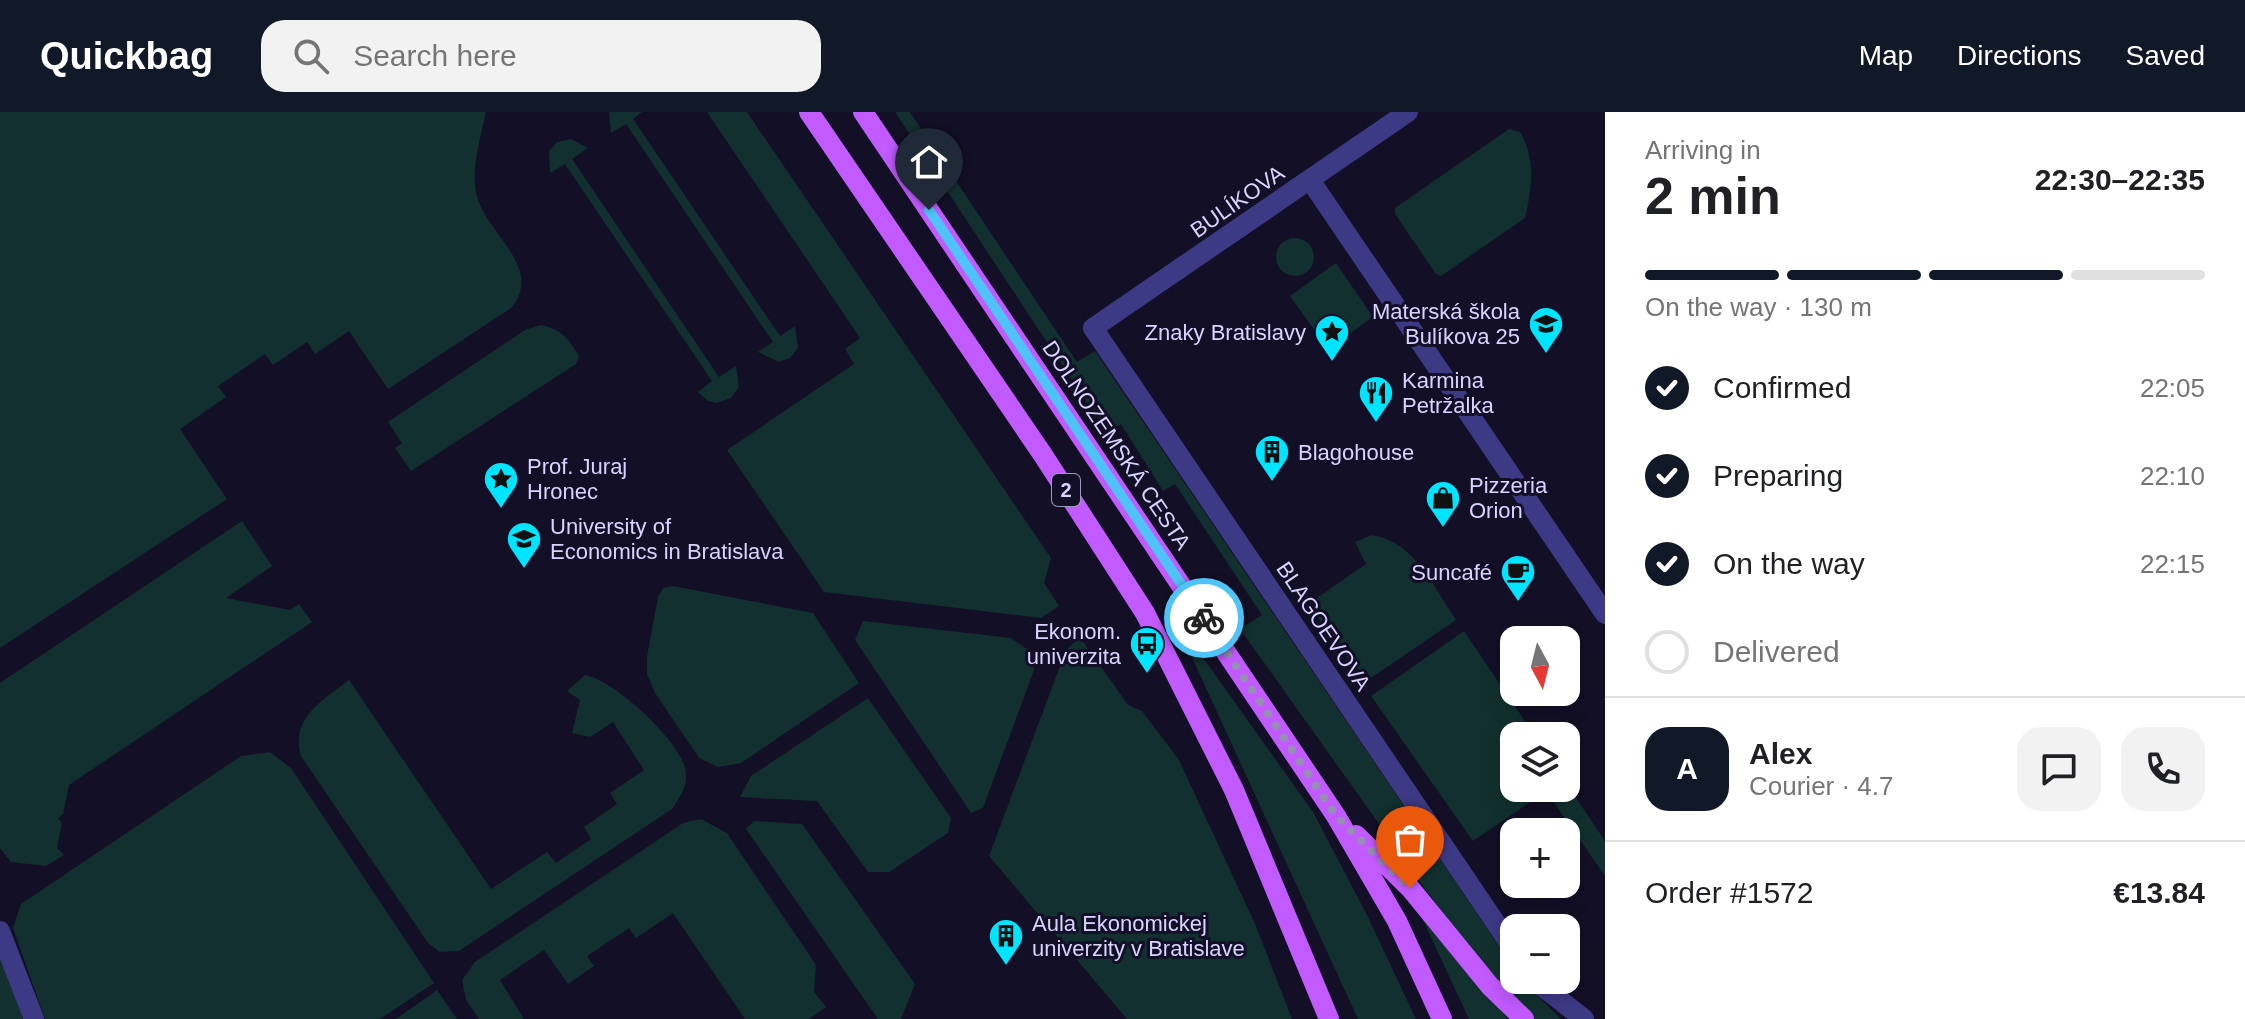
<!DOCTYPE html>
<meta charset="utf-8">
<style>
body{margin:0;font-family:Helvetica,sans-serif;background:#f2f2f2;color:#202124;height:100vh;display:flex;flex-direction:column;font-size:30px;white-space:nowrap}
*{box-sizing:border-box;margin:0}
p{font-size:26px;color:#757577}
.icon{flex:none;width:44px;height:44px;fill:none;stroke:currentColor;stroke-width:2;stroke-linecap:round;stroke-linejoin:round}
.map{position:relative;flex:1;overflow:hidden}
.side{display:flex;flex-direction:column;background:#fff;width:640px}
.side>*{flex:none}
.needle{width:52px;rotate:173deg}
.buttons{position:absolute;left:1500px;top:514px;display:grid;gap:16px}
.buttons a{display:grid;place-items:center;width:80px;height:80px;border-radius:16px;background:#fff;box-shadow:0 4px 20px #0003;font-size:40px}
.pin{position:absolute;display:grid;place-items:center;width:68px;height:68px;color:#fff;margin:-82px -34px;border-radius:50% 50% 50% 0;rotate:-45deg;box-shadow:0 0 8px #0007}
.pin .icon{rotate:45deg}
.courier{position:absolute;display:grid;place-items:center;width:80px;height:80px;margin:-40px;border:6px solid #4fc3f7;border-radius:50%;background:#fff;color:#222;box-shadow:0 2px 10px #0007}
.head em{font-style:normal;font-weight:700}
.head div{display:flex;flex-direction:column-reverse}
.head{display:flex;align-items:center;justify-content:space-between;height:136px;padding:0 40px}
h1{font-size:52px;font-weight:700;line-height:60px}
.bar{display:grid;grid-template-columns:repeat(4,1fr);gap:12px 8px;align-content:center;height:96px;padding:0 40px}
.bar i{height:10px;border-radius:6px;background:#e0e0e0}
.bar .selected{background:#111827}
.bar p{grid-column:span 4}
.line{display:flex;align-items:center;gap:20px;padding:0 40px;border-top:2px solid #e0e0e0}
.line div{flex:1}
.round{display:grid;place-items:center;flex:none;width:84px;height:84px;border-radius:24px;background:#f2f2f2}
ol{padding:0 40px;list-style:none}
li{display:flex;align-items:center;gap:24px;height:88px}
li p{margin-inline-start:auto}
li .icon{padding:8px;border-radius:50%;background:#111827;color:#fff;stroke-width:4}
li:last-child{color:#757577}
li i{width:44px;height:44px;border:4px solid #e0e0e0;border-radius:50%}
header{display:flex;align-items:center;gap:48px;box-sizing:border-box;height:112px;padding:0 40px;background:#111827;color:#fff}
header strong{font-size:38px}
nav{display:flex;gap:44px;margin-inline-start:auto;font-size:28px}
.search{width:560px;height:72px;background:#f2f2f2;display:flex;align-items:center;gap:20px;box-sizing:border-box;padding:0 28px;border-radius:24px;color:#757577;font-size:30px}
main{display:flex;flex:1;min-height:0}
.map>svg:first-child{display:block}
.green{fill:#12302f}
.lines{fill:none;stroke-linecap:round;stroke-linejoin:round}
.minor{stroke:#3d3a85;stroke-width:20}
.primary{stroke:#c25bff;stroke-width:20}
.done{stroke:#948fb3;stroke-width:8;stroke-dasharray:0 14.4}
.route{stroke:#4fc3f7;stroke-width:10}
.labels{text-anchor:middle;stroke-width:6;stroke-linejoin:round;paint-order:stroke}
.shield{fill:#130f26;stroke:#9e99be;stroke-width:2}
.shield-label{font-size:20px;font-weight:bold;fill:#d9d4ff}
.street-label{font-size:22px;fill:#d9d4ff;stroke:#130f26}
.poi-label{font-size:22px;fill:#d9d4ff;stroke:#130f26;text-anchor:start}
</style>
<header>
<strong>Quickbag</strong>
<div class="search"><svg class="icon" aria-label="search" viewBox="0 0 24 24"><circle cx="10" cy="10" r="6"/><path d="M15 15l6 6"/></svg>Search here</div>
<nav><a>Map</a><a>Directions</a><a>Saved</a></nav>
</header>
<main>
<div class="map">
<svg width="1605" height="907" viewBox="0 0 1605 907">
<rect width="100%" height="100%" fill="#130f26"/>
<g class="green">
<path d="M0,0H486C481,26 471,54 476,80C483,120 546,155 511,196L388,277L349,219L315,242L307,230L273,253L265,242L218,274L226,285L180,317L227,387L0,536Z"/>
<path d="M609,0H642L633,7L780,224L795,214L798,236L790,246L779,250L758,240L773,230L626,12L611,21Z"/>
<path d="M707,0H747L1051,446L1044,471L1059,494L1041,506L824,480L727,338L854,252L845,237L860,226Z"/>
<path d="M895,0H910L1077,250L1095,239L1514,856V868H1522L1561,907H1532L1526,903L1449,810L1240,517L1262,503L1175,372L1163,379L1121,312L1107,321Z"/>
<path d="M1509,17L1520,20C1536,47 1532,77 1525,106L1441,164L1436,162L1395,102V96Z"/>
<path d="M571,27L588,36L572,47L719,265L736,254L739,275L731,286L716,291L708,289L698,280L712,269L565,52L550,61L549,39L557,30Z"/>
<circle cx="1295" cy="145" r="19"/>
<path d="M1336,151L1373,205L1328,237L1290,184Z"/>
<path d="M541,213C561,217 569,227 579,244L576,252L411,359L395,336L402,331L388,310L525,218Z"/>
<path d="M242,409L272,454L226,486L290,498L299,492L312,510L69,673L63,702L58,706L62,711L57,736L64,743L46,754L11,750L0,736V571Z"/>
<path d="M1372,423C1415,430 1433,474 1456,508L1365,570L1308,492L1366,452L1355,430Z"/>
<path d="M673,474L813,501L859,571L741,651L718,655L699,646L655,581L647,562V544L658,485L663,476Z"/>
<path d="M1172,502L1313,700L1366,801L1416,907H1358Z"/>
<path d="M863,509L1011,526L1030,539L1034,558L983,696L971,701L855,528Z"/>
<path d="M1464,519L1535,624H1514V676H1551L1473,729L1371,584Z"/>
<path d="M1080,525L1128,593L1142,599L1179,648L1256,814L1292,907H1127L989,744L1066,538Z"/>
<path d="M585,563C614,568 678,627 685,656C689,673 681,683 672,697L459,839L440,840L428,831L301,644C290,606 322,589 349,568L491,777L547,740L556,751L591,727L584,715L617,692L610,681L644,658L613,610L590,625L572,621L580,588L567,579Z"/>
<path d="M868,586L951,706L948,721L889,760H868L817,689L740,685L751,664Z"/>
<path d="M270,640L291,656L434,871L380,907H45L13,816L21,792L241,644Z"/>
<path d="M1570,677L1605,729V764L1553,689Z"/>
<path d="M701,707L727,721L816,853L814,880L826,895L809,907H745L673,801L636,826L629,816L587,844L594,854L568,872L544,838L500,868L524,907H479L466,888L462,868L475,850L683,711Z"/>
<path d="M754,709L802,712L915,872L901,907H878L746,717Z"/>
<path d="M1416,793L1508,907H1469Z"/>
<path d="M0,846L4,854L23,907H0Z"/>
<path d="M437,878L457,907H396Z"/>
</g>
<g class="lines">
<g class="minor">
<path d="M1408,0L1093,216L1514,838"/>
<path d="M1310,68L1605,502"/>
<path d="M0,819L34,907"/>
<path d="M1534,868L1584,907"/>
</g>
<g class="primary">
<path d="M809,0L1043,343L1145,501L1234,678L1329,907"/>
<path d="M863,0L1336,704L1397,809L1442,907"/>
<path d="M1356,723L1410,776L1490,874L1524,907"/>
</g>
</g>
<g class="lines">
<path class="done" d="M1204,506L1336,704L1410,776"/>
<path class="route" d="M929,98L1204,506"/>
</g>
<defs>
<symbol id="school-pin" viewBox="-11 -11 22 30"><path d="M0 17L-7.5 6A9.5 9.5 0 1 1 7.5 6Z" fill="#00e5ff" stroke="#130f26"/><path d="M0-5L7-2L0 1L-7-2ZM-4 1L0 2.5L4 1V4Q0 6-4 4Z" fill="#111"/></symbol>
<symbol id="sight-pin" viewBox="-11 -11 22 30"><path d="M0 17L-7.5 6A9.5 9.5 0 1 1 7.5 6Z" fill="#00e5ff" stroke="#130f26"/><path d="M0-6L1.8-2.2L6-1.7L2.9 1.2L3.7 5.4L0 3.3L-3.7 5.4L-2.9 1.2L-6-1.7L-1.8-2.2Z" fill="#111"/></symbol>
<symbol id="restaurant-pin" viewBox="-11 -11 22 30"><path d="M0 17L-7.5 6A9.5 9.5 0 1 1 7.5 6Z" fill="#00e5ff" stroke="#130f26"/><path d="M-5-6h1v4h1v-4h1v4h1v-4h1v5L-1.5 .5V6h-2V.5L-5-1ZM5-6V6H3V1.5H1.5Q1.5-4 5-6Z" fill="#111"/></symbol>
<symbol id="building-pin" viewBox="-11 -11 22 30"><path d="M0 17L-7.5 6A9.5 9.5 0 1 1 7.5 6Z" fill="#00e5ff" stroke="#130f26"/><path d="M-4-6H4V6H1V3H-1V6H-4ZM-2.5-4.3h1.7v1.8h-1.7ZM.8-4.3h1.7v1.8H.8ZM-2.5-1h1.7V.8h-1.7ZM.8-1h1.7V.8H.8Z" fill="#111"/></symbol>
<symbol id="shop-pin" viewBox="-11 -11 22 30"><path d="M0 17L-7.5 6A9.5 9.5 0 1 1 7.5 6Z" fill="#00e5ff" stroke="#130f26"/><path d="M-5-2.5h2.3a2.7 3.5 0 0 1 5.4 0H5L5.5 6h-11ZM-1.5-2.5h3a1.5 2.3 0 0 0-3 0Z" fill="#111"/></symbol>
<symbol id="university-pin" viewBox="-11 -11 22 30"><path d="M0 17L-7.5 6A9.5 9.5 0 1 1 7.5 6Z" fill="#00e5ff" stroke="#130f26"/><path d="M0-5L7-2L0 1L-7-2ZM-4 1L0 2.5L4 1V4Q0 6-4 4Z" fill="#111"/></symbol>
<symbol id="cafe-pin" viewBox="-11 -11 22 30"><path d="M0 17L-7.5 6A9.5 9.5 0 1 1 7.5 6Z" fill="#00e5ff" stroke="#130f26"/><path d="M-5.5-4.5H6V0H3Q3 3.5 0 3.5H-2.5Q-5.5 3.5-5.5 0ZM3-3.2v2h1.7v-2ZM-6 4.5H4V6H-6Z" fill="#111"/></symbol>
<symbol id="bus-pin" viewBox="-11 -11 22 30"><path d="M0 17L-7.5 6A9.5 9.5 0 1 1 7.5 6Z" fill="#00e5ff" stroke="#130f26"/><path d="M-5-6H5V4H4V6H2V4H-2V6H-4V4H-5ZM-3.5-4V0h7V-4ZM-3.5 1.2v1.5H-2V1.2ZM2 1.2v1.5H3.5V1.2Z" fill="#111"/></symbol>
</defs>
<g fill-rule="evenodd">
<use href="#school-pin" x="1526" y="192" width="40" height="54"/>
<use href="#sight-pin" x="1312" y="200" width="40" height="54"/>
<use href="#restaurant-pin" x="1356" y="261" width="40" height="54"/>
<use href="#building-pin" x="1252" y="320" width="40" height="54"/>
<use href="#sight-pin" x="481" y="347" width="40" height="54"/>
<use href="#shop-pin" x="1423" y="366" width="40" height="54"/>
<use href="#university-pin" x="504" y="407" width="40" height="54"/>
<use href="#cafe-pin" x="1498" y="440" width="40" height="54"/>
<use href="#bus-pin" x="1127" y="512" width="40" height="54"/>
<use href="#building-pin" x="986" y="804" width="40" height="54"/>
</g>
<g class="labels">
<rect class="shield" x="1052" y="362" width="28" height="32" rx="6"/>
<g class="shield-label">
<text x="1066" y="385">2</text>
</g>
<g class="street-label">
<text transform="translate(1237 89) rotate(-35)" y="8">BULÍKOVA</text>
<text transform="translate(1117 333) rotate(56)" y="8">DOLNOZEMSKÁ CESTA</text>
<text transform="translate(1324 514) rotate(56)" y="8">BLAGOEVOVA</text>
</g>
<g class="poi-label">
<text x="1520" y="207" text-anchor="end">Materská škola<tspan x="1520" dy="25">Bulíkova 25</tspan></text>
<text x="1306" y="228" text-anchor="end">Znaky Bratislavy</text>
<text x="1402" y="276">Karmina<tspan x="1402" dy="25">Petržalka</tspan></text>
<text x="1298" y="348">Blagohouse</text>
<text x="527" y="362">Prof. Juraj<tspan x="527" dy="25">Hronec</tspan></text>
<text x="1469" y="381">Pizzeria<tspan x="1469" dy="25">Orion</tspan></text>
<text x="550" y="422">University of<tspan x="550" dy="25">Economics in Bratislava</tspan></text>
<text x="1492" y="468" text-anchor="end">Suncafé</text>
<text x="1121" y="527" text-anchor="end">Ekonom.<tspan x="1121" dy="25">univerzita</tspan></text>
<text x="1032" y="819">Aula Ekonomickej<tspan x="1032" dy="25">univerzity v Bratislave</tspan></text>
</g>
</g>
</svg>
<div class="buttons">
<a><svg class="needle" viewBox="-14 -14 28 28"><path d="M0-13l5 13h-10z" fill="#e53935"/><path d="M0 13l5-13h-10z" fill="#757577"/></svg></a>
<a><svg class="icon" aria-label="layers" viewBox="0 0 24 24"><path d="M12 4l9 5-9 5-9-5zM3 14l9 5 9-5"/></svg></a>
<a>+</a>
<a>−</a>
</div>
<div class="pin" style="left:1410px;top:776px;background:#ea580c"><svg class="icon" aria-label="bag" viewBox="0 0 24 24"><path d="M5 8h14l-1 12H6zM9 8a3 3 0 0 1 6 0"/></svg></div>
<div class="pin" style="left:929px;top:98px;background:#1f2937"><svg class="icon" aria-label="home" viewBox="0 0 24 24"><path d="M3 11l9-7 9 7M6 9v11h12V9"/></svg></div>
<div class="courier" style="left:1204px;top:506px"><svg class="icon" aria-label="bike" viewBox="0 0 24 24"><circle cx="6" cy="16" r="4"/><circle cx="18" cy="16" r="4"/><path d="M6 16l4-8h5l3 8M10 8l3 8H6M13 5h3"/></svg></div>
</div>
<section class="side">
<div class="head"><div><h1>2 min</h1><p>Arriving in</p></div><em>22:30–22:35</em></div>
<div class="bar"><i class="selected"></i><i class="selected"></i><i class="selected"></i><i></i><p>On the way · 130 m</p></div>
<ol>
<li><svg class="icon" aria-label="check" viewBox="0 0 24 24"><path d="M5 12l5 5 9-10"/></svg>Confirmed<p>22:05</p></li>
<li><svg class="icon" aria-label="check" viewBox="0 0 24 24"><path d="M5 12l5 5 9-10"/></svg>Preparing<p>22:10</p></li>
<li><svg class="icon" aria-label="check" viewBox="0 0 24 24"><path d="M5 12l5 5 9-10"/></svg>On the way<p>22:15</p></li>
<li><i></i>Delivered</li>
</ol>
<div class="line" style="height:144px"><b class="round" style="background:#111827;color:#fff">A</b><div><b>Alex</b><p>Courier · 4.7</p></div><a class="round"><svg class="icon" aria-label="chat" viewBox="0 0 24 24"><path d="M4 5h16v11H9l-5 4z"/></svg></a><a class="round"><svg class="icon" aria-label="phone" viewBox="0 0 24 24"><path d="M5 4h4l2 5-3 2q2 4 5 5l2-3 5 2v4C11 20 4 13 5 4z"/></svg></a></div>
<div class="line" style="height:104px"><div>Order #1572</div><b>€13.84</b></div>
</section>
</main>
